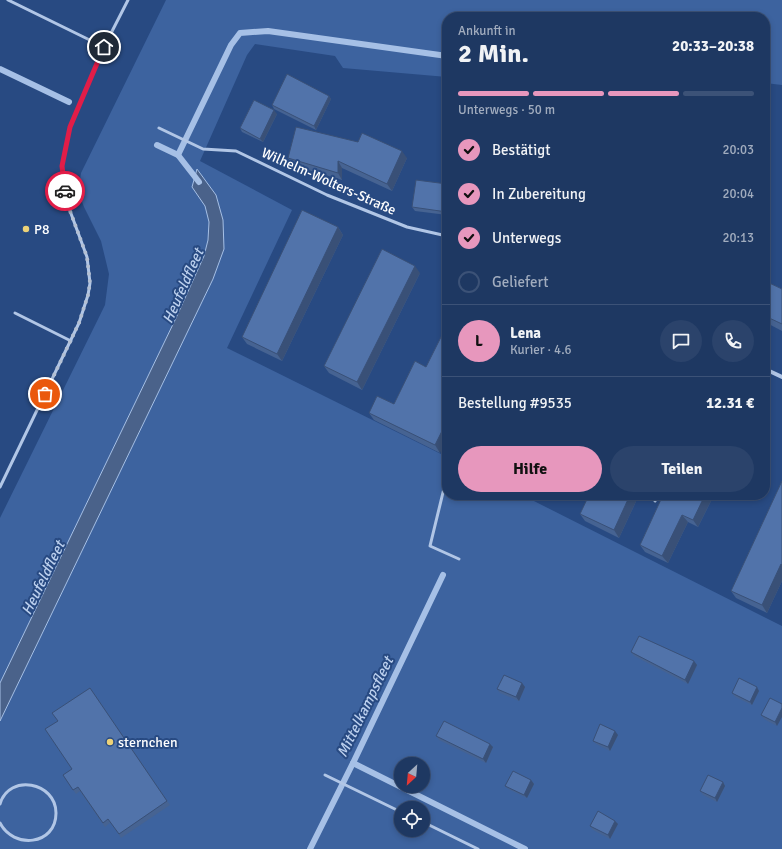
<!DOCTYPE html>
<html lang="de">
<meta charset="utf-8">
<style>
body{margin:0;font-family:Signika,sans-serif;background:#2b436b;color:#f1f3f6;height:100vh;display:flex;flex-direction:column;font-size:15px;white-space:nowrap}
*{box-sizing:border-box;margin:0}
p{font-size:13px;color:#a1acbe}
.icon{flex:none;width:22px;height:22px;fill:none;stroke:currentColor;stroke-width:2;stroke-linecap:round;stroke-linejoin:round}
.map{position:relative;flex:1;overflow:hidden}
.details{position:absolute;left:442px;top:12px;width:328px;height:488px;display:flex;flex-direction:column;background:#1e3862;border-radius:16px;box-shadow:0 2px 6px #0003,0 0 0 1px #3c5277}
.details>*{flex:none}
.needle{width:26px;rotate:206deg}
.tools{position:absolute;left:394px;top:757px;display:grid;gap:8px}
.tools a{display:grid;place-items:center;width:36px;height:36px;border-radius:50%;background:#1e3862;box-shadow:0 2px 6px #0003,0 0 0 1px #3c5277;font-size:20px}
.pin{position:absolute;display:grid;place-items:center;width:34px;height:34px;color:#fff;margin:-17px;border:2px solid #fff;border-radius:50%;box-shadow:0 1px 4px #0007}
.courier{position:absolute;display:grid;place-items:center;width:40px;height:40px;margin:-20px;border:3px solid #e11d48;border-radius:50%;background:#fff;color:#222;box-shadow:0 1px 5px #0007}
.headline em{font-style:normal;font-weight:700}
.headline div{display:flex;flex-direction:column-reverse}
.headline{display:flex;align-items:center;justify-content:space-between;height:68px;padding:0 16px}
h1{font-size:26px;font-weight:700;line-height:30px}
.bar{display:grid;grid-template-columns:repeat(4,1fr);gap:6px 4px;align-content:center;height:48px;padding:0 16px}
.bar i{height:5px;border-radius:3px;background:#3c5277}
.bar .selected{background:#e797bd}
.bar p{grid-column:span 4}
.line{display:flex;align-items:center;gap:10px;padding:0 16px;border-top:1px solid #3c5277}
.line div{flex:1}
.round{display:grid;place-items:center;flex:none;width:42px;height:42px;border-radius:21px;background:#2b436b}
ol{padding:0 16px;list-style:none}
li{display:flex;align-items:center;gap:12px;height:44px}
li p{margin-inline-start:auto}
li .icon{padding:4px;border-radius:50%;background:#e797bd;color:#111;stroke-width:4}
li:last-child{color:#a1acbe}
li i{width:22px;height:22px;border:2px solid #3c5277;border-radius:50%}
.action{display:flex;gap:8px;margin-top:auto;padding:8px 16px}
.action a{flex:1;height:46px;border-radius:24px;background:#e797bd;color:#111;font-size:16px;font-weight:700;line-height:46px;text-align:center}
.action a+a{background:#2b436b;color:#f1f3f6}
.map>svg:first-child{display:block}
.green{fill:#3d639f;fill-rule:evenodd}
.water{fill:#4a628a;stroke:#a6c0e6}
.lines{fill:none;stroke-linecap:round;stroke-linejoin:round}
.stream{stroke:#a6c0e6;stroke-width:6}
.service{stroke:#b1c6e6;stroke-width:3}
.minor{stroke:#b1c6e6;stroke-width:4}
.wall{fill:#466392}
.shaded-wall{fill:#395077}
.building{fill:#5173aa;stroke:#395077}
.done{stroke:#b4c0d3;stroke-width:4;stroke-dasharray:0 7.2}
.route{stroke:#e11d48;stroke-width:5}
.poi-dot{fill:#edd278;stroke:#284a82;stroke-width:1.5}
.labels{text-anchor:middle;stroke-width:4;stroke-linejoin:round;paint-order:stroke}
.street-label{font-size:14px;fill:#fff;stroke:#284a82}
.poi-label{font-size:14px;fill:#fff;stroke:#284a82;text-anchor:start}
.water-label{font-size:15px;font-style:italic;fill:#bcd0ee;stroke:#284a82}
</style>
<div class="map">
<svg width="782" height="849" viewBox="0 0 782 849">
<rect width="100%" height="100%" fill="#284a82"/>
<path class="green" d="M166,0H782V85L765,83V17H447V77L343,68L335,56L255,44L247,55L200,161L292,210L227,348L441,454L447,442V495H522L782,626V849H0V721L213,279L223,220L216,195L198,170L192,187L206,206L209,222L208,240L204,256L176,318L0,683V518L105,305L109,274L101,241L84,207L78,191L81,173ZM401,764H423V786H401ZM401,808H423V830H401Z"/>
<path class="water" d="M197,169L216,195L223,220L224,249L213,279L0,721V683L176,318L204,256L208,240L209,222L205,206L192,187Z"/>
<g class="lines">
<g class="stream">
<path d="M0,69L69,102"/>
<path d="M157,145L178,155L199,182"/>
<path d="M178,155L231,45L240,33L268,31L447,56"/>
<path d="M353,763L525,849"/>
<path d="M310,849L353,763L443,575"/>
</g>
<g class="service">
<path d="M8,0L104,47"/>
<path d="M159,128L203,149L236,151L327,195L407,227L447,236"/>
<path d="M15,313L71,341"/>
<path d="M447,476L430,546L459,559"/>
<path d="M0,487L79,323L88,295L90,283L87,257L66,200L62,166L70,127L104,47L128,0"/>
<path d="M655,501L658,495"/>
<path d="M325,775L401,812"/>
<path d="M0,804C9,773 56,782 56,813C56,846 13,849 0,823"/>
<path d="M423,822L478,849"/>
</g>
<path class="minor" d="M765,369L782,377"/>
</g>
<g class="wall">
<path d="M329,96L331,99L316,130L274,109L272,105Z"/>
<path d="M277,114L263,142L242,132L240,128Z"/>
<path d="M288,158H407L392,191L342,168V180L292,165Z"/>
<path d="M447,184V215L415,211L412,207Z"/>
<path d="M338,227L343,235L282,361L247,344L242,337Z"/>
<path d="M420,273L362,390L329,373L324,366Z"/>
<path d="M765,281L782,289V331L765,322Z"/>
<path d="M415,361L440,453L374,420L369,413L394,404Z"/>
<path d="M782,481V581L767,613L736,598L731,591Z"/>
<path d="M589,495H639L619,538L585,521L580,514Z"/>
<path d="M663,495H714L698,527L688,522L668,563L645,552L640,545Z"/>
<path d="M631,652L694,661L697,665L688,684L634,656Z"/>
<path d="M522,683L525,687L519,701L500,693L497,689Z"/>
<path d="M90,688L170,805L121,838L111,822L105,827L80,791L76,794L63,775L72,769L58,721Z"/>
<path d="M759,691L752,705L735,697L732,693Z"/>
<path d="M770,698L777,726L764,719L761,715Z"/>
<path d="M618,735L610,751L596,744L593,741Z"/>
<path d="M436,736L493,747L486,763L439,740Z"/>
<path d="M531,780L534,784L527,798L508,789L505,786Z"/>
<path d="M723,782L725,786L717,802L703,795L700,791Z"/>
<path d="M615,821L618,824L610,839L593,830L590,826Z"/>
</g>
<g class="shaded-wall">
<path d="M329,96L331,99L316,130L314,126Z"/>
<path d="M274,110L277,114L263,142L260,139Z"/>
<path d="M402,151L407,158L392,191L387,184Z"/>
<path d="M338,161L342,168V180L338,173Z"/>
<path d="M338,227L343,235L282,361L277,354Z"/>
<path d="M415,266L420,273L362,390L357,382Z"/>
<path d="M447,421V439L440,453L435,445Z"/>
<path d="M630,495H639L619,538L614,530Z"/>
<path d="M705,495H714L698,527L693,520Z"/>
<path d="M682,515L688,522L668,563L662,556Z"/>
<path d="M781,564L782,565V581L767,613L762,605Z"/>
<path d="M694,661L697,665L688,684L685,680Z"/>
<path d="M522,683L525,687L519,701L516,697Z"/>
<path d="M757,687L759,691L752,705L750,702Z"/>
<path d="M782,708V717L777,726L775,722Z"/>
<path d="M615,731L618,735L610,751L608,747Z"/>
<path d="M490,744L493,747L486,763L483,759Z"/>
<path d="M531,780L534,784L527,798L524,795Z"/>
<path d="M723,782L725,786L717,802L715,798Z"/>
<path d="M615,821L618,824L610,839L608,835Z"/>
</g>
<g class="building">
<path d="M287,74L329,96L314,126L272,105Z"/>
<path d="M254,100L274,110L260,139L240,128Z"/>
<path d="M296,127L358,142L362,133L402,151L387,184L338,161V173L288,158Z"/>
<path d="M416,180L447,184V212L412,207Z"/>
<path d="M302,210L338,227L277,354L242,337Z"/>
<path d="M382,249L415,266L357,382L324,366Z"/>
<path d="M765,281L782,289V324L765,316Z"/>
<path d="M447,325V421L435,445L369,413L377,396L394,404L415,361L426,367Z"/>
<path d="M782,481V565L781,564L762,605L731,591Z"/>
<path d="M589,495H630L614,530L580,514Z"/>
<path d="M663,495H705L693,520L682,515L662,556L640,545Z"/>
<path d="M639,636L694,661L685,680L631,652Z"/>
<path d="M504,675L522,683L516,697L497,689Z"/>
<path d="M739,678L757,687L750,702L732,693Z"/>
<path d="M90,688L167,801L119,834L108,819L103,823L78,787L73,790L63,775L72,769L45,729L58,721L52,713Z"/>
<path d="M770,698L782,704V708L775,722L761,715Z"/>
<path d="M444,721L490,744L483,759L436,736Z"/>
<path d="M600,724L615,731L608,747L593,741Z"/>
<path d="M513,771L531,780L524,795L505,786Z"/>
<path d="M708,775L723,782L715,798L700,791Z"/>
<path d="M598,811L615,821L608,835L590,826Z"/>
</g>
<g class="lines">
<path class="done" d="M45,394L79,323L88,295L90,283L87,257L66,200L65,191"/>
<path class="route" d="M65,191L62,166L70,127L104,47"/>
</g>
<g class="poi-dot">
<circle cx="26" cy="229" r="4"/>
<circle cx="110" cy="742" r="4"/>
</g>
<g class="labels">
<g class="street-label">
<text transform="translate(329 181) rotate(24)" y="5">Wilhelm-Wolters-Straße</text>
</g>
<g class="poi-label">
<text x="34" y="234">P8</text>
<text x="118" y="747">sternchen</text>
</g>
<g class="water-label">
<text transform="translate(183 286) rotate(-66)" y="5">Heufeldfleet</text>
<text transform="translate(43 578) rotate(-64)" y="5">Heufeldfleet</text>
<text transform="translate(365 707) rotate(-64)" y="5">Mittelkampsfleet</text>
</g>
</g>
</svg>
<div class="tools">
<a><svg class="needle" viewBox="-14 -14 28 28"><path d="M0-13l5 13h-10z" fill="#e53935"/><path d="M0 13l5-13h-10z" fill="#a1acbe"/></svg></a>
<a><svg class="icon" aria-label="locate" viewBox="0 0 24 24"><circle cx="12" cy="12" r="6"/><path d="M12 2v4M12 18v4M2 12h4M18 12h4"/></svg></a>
</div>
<div class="pin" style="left:45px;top:394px;background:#ea580c"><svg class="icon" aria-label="bag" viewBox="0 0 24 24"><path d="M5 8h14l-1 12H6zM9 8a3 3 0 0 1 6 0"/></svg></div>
<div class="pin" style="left:104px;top:47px;background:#1f2937"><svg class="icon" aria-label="home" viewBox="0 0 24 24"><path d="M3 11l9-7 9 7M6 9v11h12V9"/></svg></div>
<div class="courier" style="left:65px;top:191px"><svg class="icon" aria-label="car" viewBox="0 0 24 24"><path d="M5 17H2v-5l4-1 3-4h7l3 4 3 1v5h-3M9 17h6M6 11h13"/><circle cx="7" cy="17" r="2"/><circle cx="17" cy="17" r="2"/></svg></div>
<section class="details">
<div class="headline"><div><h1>2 Min.</h1><p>Ankunft in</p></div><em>20:33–20:38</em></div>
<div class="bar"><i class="selected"></i><i class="selected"></i><i class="selected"></i><i></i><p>Unterwegs · 50 m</p></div>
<ol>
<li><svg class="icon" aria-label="check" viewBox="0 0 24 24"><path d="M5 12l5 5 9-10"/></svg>Bestätigt<p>20:03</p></li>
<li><svg class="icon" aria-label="check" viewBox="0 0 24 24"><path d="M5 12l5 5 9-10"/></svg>In Zubereitung<p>20:04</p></li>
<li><svg class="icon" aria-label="check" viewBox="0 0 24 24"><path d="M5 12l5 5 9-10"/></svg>Unterwegs<p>20:13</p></li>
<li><i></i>Geliefert</li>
</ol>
<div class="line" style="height:72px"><b class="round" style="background:#e797bd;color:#111">L</b><div><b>Lena</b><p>Kurier · 4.6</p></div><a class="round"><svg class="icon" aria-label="chat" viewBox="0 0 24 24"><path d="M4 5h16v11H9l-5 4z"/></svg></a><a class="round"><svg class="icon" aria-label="phone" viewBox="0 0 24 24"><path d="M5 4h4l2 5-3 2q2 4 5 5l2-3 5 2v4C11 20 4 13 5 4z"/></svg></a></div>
<div class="line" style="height:52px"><div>Bestellung #9535</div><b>12.31 €</b></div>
<div class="action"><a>Hilfe</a><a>Teilen</a></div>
</section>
</div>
